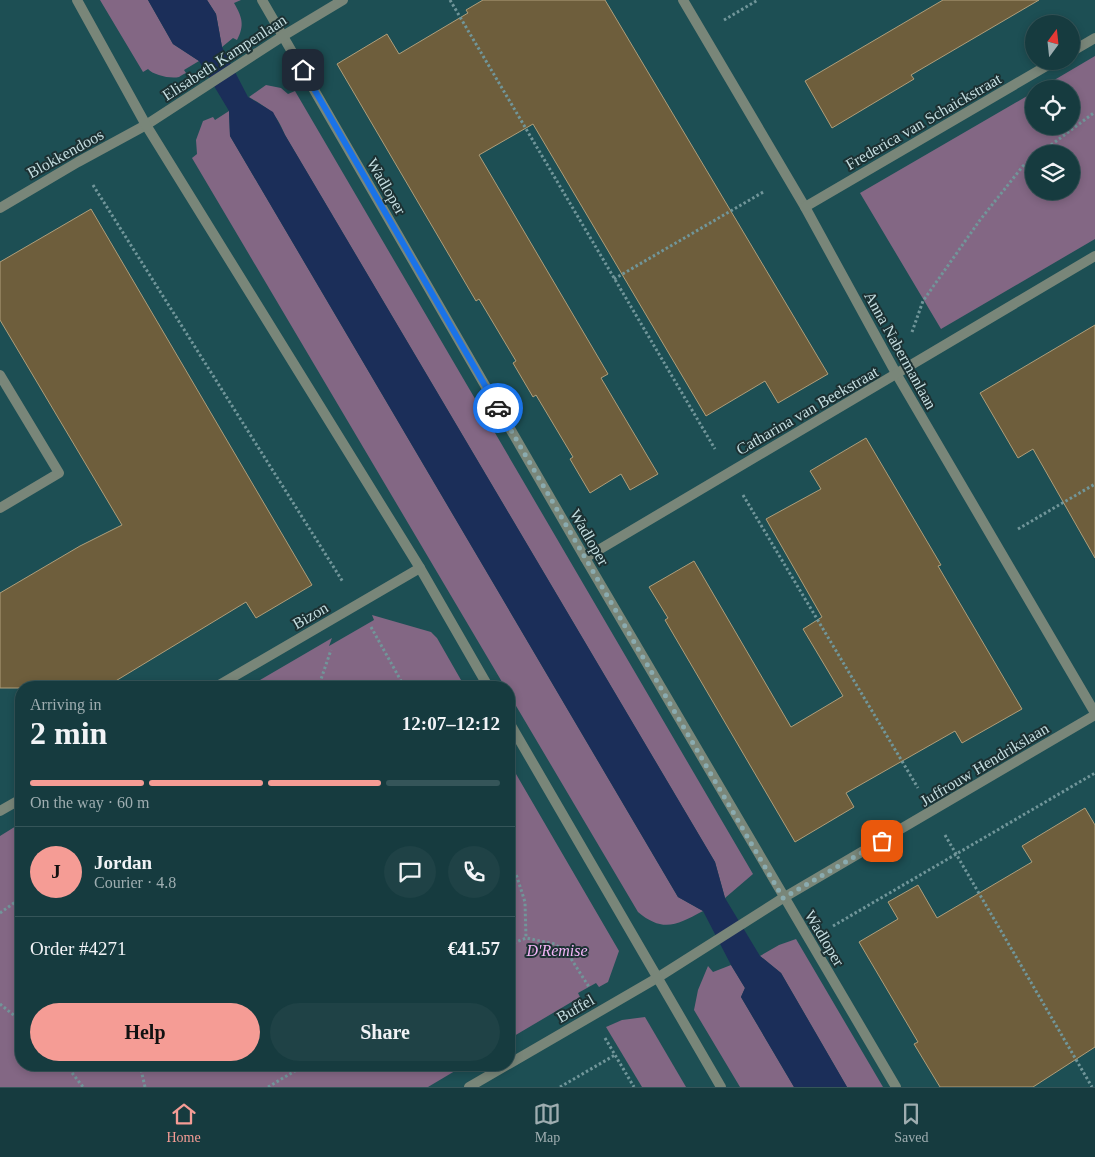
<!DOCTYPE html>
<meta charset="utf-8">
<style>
body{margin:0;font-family:"Times New Roman",serif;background:#1f4246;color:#f1f3f6;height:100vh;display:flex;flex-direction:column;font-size:19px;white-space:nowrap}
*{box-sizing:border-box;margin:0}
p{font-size:16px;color:#9eadb0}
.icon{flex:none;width:28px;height:28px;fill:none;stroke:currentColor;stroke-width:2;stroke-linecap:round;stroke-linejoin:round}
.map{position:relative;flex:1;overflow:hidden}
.panel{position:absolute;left:15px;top:681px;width:500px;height:390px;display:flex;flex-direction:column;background:#163b3f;border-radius:20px;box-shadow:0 2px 8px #0003,0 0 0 1px #355559}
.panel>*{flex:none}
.needle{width:32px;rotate:15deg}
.buttons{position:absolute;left:1025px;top:15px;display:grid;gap:10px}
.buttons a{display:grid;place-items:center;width:55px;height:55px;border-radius:50%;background:#163b3f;box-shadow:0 2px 8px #0003,0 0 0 1px #355559;font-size:25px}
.pin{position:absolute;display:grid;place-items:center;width:42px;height:42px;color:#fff;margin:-21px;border-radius:10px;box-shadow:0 2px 8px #0006}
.courier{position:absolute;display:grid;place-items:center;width:50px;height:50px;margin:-25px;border:4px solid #1a73e8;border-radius:50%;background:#fff;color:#222;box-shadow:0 1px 6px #0007}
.summary em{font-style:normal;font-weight:700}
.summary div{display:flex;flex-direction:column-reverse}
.summary{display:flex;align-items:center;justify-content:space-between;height:85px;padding:0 15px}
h1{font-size:32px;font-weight:700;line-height:38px}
.bar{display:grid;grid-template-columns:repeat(4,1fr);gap:8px 5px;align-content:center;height:60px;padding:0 15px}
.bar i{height:6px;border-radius:4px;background:#355559}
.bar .current{background:#f59c95}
.bar p{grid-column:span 4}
.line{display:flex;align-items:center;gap:12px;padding:0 15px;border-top:1px solid #355559}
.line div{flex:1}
.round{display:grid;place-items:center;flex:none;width:52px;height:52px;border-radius:26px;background:#1f4246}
.primary-button{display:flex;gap:10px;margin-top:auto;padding:10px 15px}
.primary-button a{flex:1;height:58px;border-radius:30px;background:#f59c95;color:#111;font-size:20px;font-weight:700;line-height:58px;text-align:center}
.primary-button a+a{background:#1f4246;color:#f1f3f6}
.menu{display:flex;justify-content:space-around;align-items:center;height:70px;border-top:1px solid #355559;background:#163b3f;font-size:14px;color:#9eadb0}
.menu a{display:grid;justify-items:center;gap:2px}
.menu .current{color:#f59c95}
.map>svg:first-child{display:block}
.green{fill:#836784;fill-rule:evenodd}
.water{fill:#1b2e59}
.building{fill:#6e5e3c;stroke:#af9e7a}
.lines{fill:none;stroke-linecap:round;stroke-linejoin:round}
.path{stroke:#71969a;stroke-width:3;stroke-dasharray:2.5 2.5;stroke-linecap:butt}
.service{stroke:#798679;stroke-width:10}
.minor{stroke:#798679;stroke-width:10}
.tertiary{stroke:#798679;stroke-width:10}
.done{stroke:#8aabaf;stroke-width:5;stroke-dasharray:0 9}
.route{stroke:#1a73e8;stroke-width:6}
.labels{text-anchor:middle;stroke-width:4;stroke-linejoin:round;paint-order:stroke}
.street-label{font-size:16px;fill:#c4dde0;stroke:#1c3133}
.park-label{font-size:16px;font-style:italic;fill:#f3b5f7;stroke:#1c3133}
</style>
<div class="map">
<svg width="1095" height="1087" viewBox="0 0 1095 1087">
<rect width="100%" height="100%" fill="#1d4f54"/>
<g class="green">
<path d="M100,0H148L173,44L199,61L184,70L186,73C183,74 181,76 179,77C170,79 153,75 148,69L143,72Z"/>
<path d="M207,0H241L234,3C242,17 245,25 237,40L233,38L222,47L216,14Z"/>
<path d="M1095,56V239L941,329L860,193L1034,92V126H1071V89H1039ZM1034,154H1071V191H1034Z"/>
<path d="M266,85L281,88L288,94L295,91L753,874L725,898L715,862L285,135C275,111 270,110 249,97Z"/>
<path d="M229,111L230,136L678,897L703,911C677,925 663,933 638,912L509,694V688L505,687L192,158L197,154L196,140L203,121L213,117L215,120Z"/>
<path d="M372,615L431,632L437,638L465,687H248L332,638L329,646L374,620Z"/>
<path d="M509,762L619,951L608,982L599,987L596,983L578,993L580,997L509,1039Z"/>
<path d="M21,823V1065H465L428,1087H0V836Z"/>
<path d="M796,939L883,1087H847L781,973L760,956L779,945Z"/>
<path d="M731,965L745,988L741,997L794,1087H740L694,1010L698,990L708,966L713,972Z"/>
<path d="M645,1017L686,1087H642L606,1027L622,1020Z"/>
</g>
<path class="water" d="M148,0H207L216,14L222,47L248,97L273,112L285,135L715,862L725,898L760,956L781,973L847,1087H794L741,997L745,988L731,965L703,911L678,897L230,136L229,111L199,61L173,44Z"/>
<g class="building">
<path d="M483,0H605L828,374L778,403L765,381L706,416L533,124L479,155L608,374L601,378L658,474L630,490L621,474L590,493L570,459L573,457L536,395L533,397L513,363L516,361L479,299L476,301L337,64L387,34L399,54L468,13L466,10Z"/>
<path d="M943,0H1039L911,75L914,79L832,128L805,81Z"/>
<path d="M91,209L312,585L256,618L246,602L104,688H0V593L80,546L122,525L0,320V262Z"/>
<path d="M1095,325V558L1033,449L1018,458L980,393Z"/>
<path d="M866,438L941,565L938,566L1022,709L962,743L955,731L846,793L854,807L795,842L665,620L668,618L649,587L694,561L791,727L843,696L803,629L822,617L766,519L821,489L810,471Z"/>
<path d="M1085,808L1095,825V1047L1033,1087H940L914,1044L918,1042L859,942L898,919L888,902L918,885L937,918L1032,862L1022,846Z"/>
</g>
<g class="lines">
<g class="path">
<path d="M450,0L715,449"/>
<path d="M724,20L758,0"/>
<path d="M1039,154L1095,112"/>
<path d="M93,185L343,582"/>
<path d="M614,279L765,191"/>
<path d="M912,332L923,301L980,220L1023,166L1034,158"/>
<path d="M743,495L918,788"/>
<path d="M1018,529L1095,484"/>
<path d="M371,627L405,688"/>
<path d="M318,688L331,650"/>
<path d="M945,835L1092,1087"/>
<path d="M509,862L517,877L525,902L526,938"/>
<path d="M0,913L21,898"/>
<path d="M833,926L1095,773"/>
<path d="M509,945L526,938L555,944L570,957L589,987"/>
<path d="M0,1004L21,1021"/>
<path d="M605,1038L634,1087"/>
<path d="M66,1065L83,1087"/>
<path d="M140,1065L145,1087"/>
<path d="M268,1087L305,1065"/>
<path d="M560,1087L615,1055"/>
</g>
<path class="service" d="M0,375L59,473L0,508"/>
<g class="minor">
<path d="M262,0L585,558L896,1087"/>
<path d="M683,0L805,207L897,375L1095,713"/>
<path d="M1071,52L1095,38"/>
<path d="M805,207L1055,61"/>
<path d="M0,208L78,162L146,125L283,36L343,0"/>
<path d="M585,558L1095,256"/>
<path d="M214,688L420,568"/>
<path d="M0,811L21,799"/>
<path d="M509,1064L657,978L783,898L1095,715"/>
<path d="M469,1087L507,1065"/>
</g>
<g class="tertiary">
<path d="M77,0L146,125L420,568L489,688"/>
<path d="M509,722L721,1087"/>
</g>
</g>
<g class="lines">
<path class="done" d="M498,408L783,898L882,841"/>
<path class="route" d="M303,70L498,408"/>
</g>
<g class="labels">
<g class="street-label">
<text transform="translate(224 57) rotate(-33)" y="6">Elisabeth Kampenlaan</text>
<text transform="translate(923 121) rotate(-30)" y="6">Frederica van Schaickstraat</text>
<text transform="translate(65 153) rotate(-29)" y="6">Blokkendoos</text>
<text transform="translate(387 186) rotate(60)" y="6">Wadloper</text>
<text transform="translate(901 350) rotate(61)" y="6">Anna Nabermanlaan</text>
<text transform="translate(807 410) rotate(-30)" y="6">Catharina van Beekstraat</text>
<text transform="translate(590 537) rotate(60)" y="6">Wadloper</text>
<text transform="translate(310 615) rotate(-30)" y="6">Bizon</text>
<text transform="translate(984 764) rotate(-31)" y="6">Juffrouw Hendrikslaan</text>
<text transform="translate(825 938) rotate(59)" y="6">Wadloper</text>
<text transform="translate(575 1008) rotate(-30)" y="6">Buffel</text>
</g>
<g class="park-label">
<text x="557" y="956">D'Remise</text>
</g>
</g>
</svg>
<div class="buttons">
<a><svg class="needle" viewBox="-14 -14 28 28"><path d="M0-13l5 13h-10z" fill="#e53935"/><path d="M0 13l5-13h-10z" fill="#9eadb0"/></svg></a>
<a><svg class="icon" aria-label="locate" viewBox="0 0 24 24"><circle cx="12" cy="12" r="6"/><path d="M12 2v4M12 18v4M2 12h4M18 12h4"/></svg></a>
<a><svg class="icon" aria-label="layers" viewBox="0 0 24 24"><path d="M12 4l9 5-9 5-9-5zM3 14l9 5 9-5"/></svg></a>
</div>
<div class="pin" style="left:882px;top:841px;background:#ea580c"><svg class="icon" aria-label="bag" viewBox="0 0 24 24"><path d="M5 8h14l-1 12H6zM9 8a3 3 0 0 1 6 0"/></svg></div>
<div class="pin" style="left:303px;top:70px;background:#1f2937"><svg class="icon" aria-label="home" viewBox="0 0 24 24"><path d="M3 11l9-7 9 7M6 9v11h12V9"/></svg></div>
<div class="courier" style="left:498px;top:408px"><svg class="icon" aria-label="car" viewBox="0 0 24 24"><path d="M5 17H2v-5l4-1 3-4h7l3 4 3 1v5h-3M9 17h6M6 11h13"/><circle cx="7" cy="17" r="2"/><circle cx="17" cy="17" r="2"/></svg></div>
<section class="panel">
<div class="summary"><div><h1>2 min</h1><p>Arriving in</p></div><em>12:07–12:12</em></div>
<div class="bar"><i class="current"></i><i class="current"></i><i class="current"></i><i></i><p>On the way · 60 m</p></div>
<div class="line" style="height:90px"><b class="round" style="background:#f59c95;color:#111">J</b><div><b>Jordan</b><p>Courier · 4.8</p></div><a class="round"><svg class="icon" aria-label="chat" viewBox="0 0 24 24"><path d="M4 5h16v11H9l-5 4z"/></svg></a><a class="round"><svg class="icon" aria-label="phone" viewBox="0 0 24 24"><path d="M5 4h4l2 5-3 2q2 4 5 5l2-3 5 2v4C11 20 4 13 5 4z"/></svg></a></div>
<div class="line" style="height:65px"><div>Order #4271</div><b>€41.57</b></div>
<div class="primary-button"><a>Help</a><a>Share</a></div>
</section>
</div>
<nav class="menu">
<a class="current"><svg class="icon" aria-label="home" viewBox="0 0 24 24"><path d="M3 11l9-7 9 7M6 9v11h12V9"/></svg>Home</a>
<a><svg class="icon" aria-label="map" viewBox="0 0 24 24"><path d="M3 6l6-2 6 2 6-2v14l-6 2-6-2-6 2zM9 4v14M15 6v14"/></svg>Map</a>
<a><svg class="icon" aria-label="saved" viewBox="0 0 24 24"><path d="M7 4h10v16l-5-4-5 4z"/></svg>Saved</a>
</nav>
